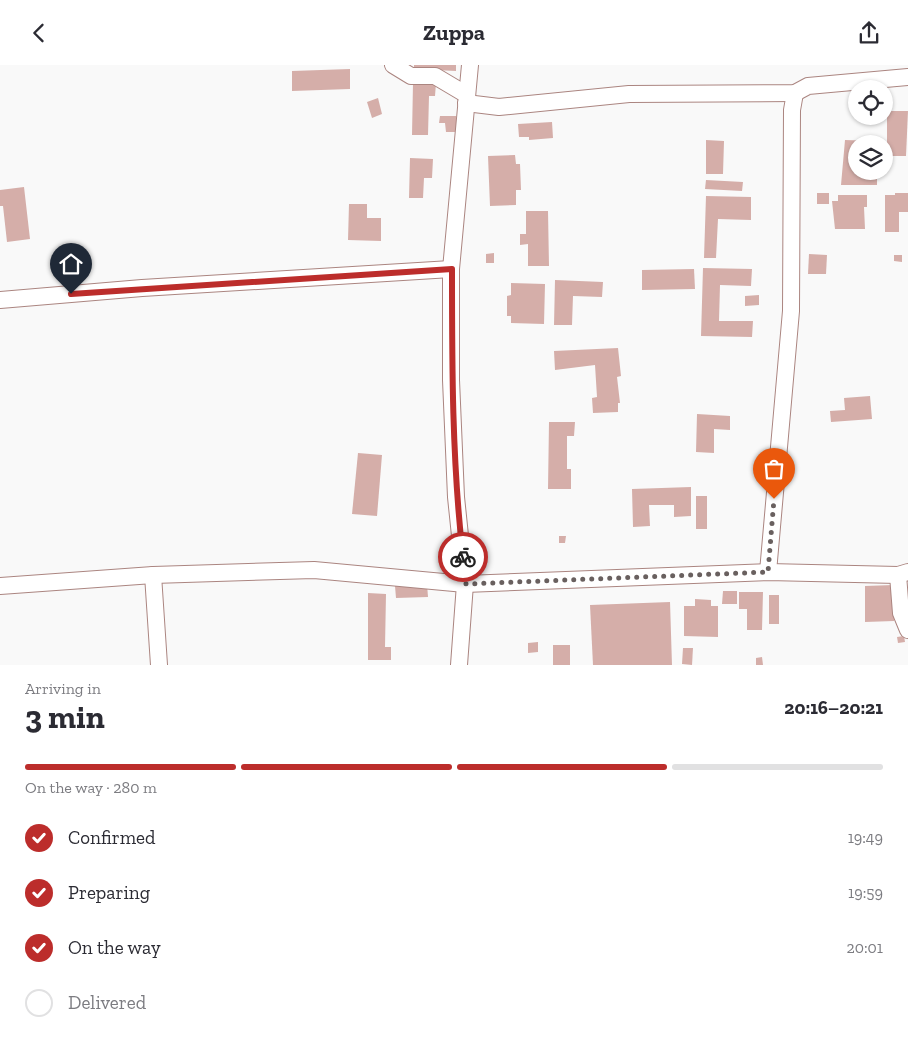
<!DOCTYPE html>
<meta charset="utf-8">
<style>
body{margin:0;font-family:"Zilla Slab",serif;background:#f2f2f3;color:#2b2b33;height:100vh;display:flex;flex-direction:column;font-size:19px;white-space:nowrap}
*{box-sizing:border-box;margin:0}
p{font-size:16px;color:#7c7c81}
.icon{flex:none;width:28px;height:28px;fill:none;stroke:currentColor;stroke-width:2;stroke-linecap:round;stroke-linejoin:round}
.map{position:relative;height:600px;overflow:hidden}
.drawer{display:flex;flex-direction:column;background:#fff;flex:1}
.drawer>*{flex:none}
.buttons{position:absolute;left:848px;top:15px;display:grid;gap:10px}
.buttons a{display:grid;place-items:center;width:45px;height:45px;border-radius:50%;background:#fff;box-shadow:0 1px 4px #0004;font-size:25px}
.pin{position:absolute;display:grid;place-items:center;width:42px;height:42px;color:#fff;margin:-51px -21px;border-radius:50% 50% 50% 0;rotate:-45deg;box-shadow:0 0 5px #0007}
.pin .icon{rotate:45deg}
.courier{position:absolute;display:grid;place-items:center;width:50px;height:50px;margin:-25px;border:4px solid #bc2d2b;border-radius:50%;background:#fff;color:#222;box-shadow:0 1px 6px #0007}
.head em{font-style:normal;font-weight:700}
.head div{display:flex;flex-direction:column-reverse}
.head{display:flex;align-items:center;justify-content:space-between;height:85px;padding:0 25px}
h1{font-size:32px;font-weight:700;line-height:38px}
.bar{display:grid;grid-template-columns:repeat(4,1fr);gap:8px 5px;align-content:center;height:60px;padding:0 25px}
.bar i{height:6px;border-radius:4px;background:#e1e1e2}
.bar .active{background:#bc2d2b}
.bar p{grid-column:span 4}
ol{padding:0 25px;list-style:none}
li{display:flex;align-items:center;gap:15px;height:55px}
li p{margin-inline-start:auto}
li .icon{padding:5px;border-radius:50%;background:#bc2d2b;color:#fff;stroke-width:4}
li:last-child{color:#7c7c81}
li i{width:28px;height:28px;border:2px solid #e1e1e2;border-radius:50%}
header{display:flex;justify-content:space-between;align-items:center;height:65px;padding:0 25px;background:#fff;font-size:22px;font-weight:700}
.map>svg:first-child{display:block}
.building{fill:#d5aea9}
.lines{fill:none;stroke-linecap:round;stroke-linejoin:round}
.minor-casing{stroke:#ab8580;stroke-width:18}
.minor{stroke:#fff;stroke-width:16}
.done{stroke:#69605f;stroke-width:5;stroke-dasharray:0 9}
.route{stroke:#bc2d2b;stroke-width:6}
</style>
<header><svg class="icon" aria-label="back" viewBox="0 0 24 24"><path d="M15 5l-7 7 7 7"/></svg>Zuppa<svg class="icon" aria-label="share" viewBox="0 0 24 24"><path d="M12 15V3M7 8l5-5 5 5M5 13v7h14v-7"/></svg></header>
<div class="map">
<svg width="908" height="600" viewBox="0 0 908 600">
<rect width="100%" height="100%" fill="#f9f9f9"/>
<g class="building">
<path d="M414,0H456V6L414,4Z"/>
<path d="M350,4V24L292,26V6Z"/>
<path d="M413,18H436L435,31H429L428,70H412Z"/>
<path d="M378,33L382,49L372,53L367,37Z"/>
<path d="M887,46H908L906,91H887Z"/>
<path d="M440,51H456V67H446L445,58H439Z"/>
<path d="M552,57L553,73L529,75V72H519L518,59Z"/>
<path d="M706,75L724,76L723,109H706Z"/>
<path d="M845,75L878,76V79H856V106H877V120H841Z"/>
<path d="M515,90L516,99H520L521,125H516V140L490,141L488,91Z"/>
<path d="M410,93L433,94L432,113H424L423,133H409Z"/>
<path d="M706,115L743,117L742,126L705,124Z"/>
<path d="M24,122L30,174L7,177L3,141H0V125Z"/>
<rect x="817" y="128" width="12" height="11"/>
<path d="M895,128H908V147H899V167H885V130H895Z"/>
<path d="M838,130H867V142H864L865,164H835L832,136H838Z"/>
<path d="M706,131L751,132V155L718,154L716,193H704Z"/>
<path d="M349,139H367V153H381V176L348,175Z"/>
<path d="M526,146H548L549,201H528V179L520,180V169H526Z"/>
<path d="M494,188V198H486V189Z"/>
<path d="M809,189L827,190L826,209H808Z"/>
<path d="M894,190H902V197L894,196Z"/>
<path d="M703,203L752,204L751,221L720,220L719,256H753L752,272L701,271Z"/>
<path d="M694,204L695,224L642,225V205Z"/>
<path d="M555,215L603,217L602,232L573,231L572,260H554Z"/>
<path d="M511,218L545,219L544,259L511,258V251H507V231L511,230Z"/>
<path d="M759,230V240L745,241V231Z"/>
<path d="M618,283L621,311L617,312L620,338H618V347L593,348L592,333L597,332L595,300L555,305L554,286Z"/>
<path d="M870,331L872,354L831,357L830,346L845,345L844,333Z"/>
<path d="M697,349L730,351V365L714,364V388L696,387Z"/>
<path d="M549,357H575L574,371H567V404H571V424H548Z"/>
<path d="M358,388L382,390L377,451L352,449Z"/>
<path d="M691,422V451L674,452V440H649L650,461L633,462L632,424Z"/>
<rect x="696" y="431" width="11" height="33"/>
<path d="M559,471H566L565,478H559Z"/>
<path d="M427,519L428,532L396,533L395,521Z"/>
<path d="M893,520L894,556L865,557V521Z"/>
<path d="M723,526H737V539H722Z"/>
<path d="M739,527H763L762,565H747V544H739Z"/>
<path d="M368,528L386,529L385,582H391V595H368Z"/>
<rect x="769" y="530" width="10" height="29"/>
<path d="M695,534L711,535V541H718V572L684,571V541H695Z"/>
<path d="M670,537L672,600H593L590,540Z"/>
<path d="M904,571L905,577L898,578L897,572Z"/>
<path d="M538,577V587L528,588V578Z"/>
<rect x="553" y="580" width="17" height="20"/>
<path d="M683,583H693L692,600L682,599Z"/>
<path d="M762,592L763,600H756V593Z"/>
</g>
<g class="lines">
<defs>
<g id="minor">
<path d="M393,0L411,11H435L467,30"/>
<path d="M466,38L499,42L629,29L795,28L808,21L908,12"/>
<path d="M0,235L142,223L451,204"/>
<path d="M768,507L791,246L792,45L795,28"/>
<path d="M153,510L159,600"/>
<path d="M898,510L901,548L908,565"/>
<path d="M0,521L153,510L314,505L465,519L768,507L898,510L908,507"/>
<path d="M459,600L465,519L456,432L451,315V204L470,0"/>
</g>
</defs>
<use href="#minor" class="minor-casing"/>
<use href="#minor" class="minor"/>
</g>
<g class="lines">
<path class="done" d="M463,492L466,519L768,507L774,434"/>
<path class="route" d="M71,229L452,204C452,300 452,396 463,492"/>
</g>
</svg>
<div class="buttons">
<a><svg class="icon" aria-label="locate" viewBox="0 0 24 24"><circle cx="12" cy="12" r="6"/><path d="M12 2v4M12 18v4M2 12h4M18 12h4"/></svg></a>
<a><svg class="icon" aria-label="layers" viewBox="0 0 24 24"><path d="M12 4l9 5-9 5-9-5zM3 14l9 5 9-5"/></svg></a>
</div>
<div class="pin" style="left:774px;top:434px;background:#ea580c"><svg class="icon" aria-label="bag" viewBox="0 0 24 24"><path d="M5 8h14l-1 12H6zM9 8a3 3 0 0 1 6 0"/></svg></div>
<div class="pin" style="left:71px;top:229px;background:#1f2937"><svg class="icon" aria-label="home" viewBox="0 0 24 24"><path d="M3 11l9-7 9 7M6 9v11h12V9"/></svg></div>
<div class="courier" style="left:463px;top:492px"><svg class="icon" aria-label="bike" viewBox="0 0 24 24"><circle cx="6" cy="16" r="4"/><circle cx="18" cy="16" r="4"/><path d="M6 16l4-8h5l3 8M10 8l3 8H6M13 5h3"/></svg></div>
</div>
<section class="drawer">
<div class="head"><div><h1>3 min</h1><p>Arriving in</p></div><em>20:16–20:21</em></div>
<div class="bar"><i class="active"></i><i class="active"></i><i class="active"></i><i></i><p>On the way · 280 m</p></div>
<ol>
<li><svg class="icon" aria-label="check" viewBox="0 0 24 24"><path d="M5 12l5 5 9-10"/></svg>Confirmed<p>19:49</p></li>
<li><svg class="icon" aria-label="check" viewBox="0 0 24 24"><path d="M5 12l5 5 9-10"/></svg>Preparing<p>19:59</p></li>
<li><svg class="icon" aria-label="check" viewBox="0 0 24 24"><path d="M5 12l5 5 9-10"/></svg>On the way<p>20:01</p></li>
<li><i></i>Delivered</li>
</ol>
</section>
